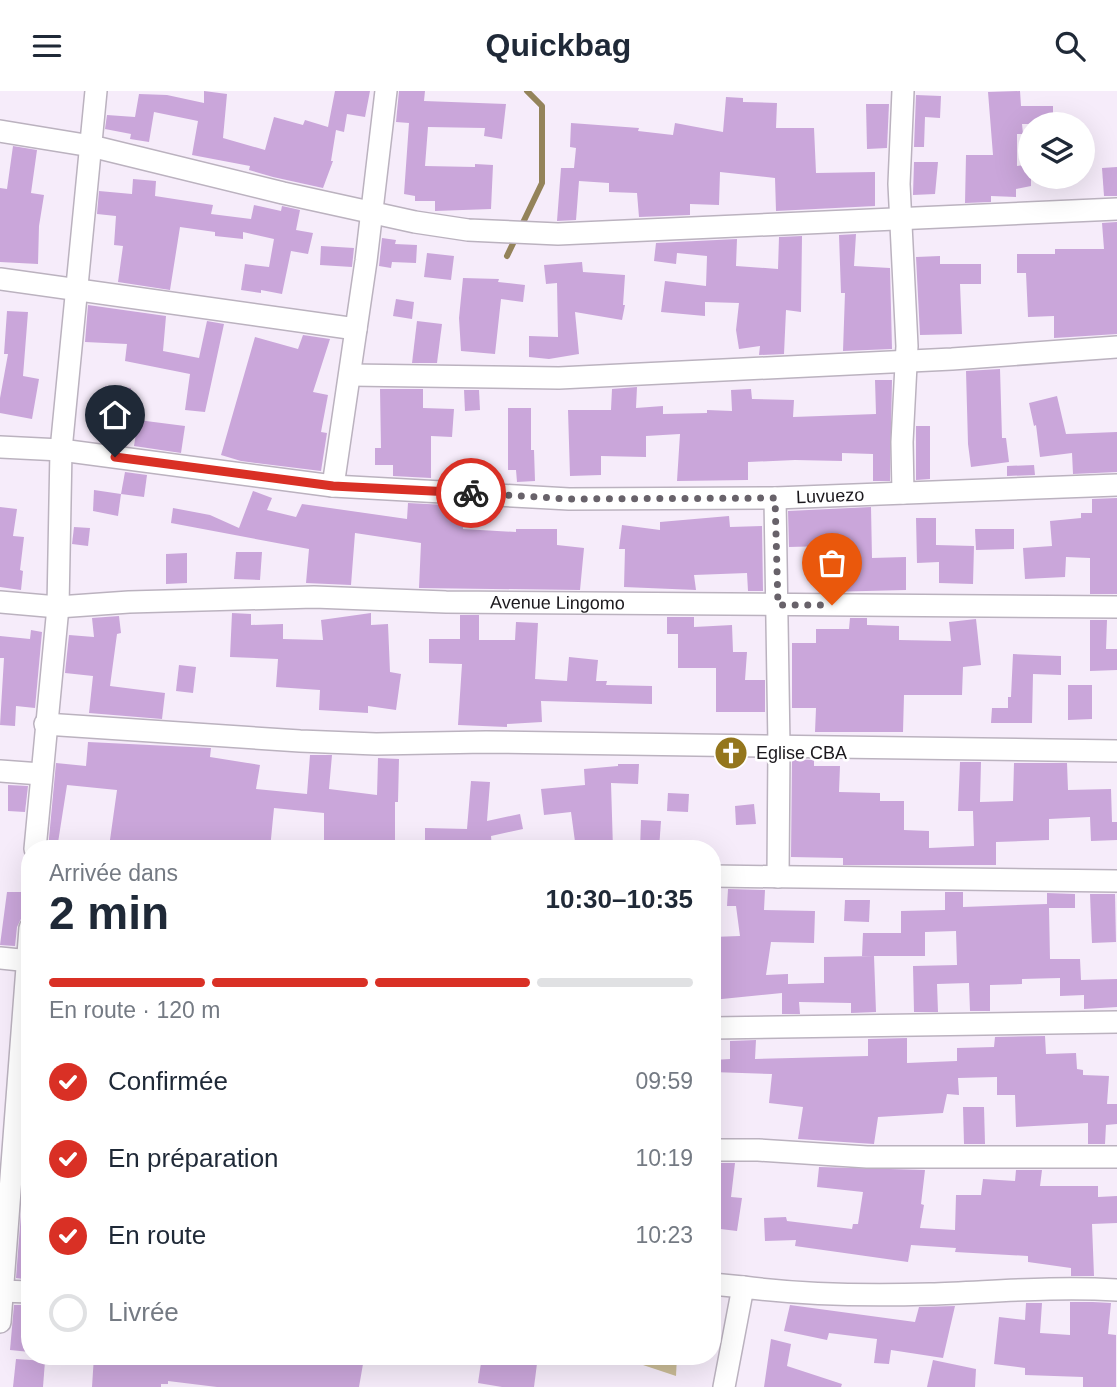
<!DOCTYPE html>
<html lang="fr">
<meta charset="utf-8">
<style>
body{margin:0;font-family:Arial,sans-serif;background:#f2f2f3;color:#1f2937;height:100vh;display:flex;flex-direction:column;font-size:26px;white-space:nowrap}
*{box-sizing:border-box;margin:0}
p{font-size:23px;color:#747a83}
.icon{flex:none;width:38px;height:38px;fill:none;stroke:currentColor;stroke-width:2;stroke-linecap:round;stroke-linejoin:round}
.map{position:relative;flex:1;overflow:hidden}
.side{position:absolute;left:21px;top:749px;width:700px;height:525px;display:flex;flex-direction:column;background:#fff;border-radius:28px;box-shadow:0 7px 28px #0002}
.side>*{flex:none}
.controls{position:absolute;left:1018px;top:21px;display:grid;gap:14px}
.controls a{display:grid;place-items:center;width:77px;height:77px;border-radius:50%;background:#fff;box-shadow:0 7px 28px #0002;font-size:35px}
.pin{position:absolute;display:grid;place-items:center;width:60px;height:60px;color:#fff;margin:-72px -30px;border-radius:50% 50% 50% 0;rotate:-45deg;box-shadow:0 0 7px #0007}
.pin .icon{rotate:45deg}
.courier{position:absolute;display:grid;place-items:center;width:70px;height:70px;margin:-35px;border:5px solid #d93025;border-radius:50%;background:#fff;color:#222;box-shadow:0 2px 9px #0007}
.headline em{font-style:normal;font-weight:700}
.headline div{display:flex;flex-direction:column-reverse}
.headline{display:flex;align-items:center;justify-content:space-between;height:119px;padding:0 28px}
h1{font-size:46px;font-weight:700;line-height:52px}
.bar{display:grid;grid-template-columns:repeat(4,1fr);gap:10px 7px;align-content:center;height:84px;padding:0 28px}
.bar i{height:9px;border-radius:5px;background:#e0e1e3}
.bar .selected{background:#d93025}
.bar p{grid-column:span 4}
ol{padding:0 28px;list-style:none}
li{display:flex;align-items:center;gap:21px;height:77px}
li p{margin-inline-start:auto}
li .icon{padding:7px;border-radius:50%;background:#d93025;color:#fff;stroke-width:4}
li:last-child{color:#747a83}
li i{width:38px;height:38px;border:4px solid #e0e1e3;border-radius:50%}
header{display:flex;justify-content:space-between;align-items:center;height:91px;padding:0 28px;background:#fff;font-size:32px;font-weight:700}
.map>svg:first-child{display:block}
.park{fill:#cabc97}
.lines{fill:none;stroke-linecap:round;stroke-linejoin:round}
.stream{stroke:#94835a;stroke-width:6}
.building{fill:#caa6da}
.minor-casing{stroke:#bbb2bf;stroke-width:24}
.minor{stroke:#fff;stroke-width:21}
.done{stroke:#68626a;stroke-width:7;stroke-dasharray:0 12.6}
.route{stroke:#d93025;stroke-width:9}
.labels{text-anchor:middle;stroke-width:5;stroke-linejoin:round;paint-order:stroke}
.street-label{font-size:18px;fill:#1b181d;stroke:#fff}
.poi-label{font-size:18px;fill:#1b181d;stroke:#fff;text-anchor:start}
</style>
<header><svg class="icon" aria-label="menu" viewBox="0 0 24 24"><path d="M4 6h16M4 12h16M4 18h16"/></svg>Quickbag<svg class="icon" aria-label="search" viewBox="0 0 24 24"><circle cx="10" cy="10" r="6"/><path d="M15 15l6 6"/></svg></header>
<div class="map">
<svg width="1117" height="1296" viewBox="0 0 1117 1296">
<rect width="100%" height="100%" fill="#f6ecfa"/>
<path class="park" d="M616,1265H677L676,1285Z"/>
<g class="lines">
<path class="stream" d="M507,165L542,92V15L527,0"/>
</g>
<g class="building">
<path d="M204,0L227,3L223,47L265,59L274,26L303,34L305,29L328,36L335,0H370L365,26L347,23L344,41L336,39L331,70H333L323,97L273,86L249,79L250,75L192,64L198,30L154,21L149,51L130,48L131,43L105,38L107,24L135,26L139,3L167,4L204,12Z"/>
<path d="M399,0H425L424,10L506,13L502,48L484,45L485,37L428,36L425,75L475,76V73L493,74L491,118L435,120V110H415V105L404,103L409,32L396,31Z"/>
<path d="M1020,0L1021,15H1053V33H1022L1023,43H1017V75L1031,73V95L1016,98V106L991,105V111L965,112L966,64H993L988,1Z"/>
<path d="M916,4L941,5L940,27L925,26L924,56H914Z"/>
<path d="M726,6L743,7V11L777,12L776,37H814L816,82L875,81V115L776,120L775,87L720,81L719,114L690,113V124L639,126L637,102L609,101V92L579,90L576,129L557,130L561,77H574L576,57L570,56L571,32L639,37L638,40L673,44L675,32L723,41Z"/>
<path d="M866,13H889L887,57L867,58Z"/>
<path d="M13,55L37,59L31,102L44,104L39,135L38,173L0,171V97L7,98Z"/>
<path d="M914,71H938L935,103L913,104Z"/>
<path d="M1117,76V105H1104L1102,77Z"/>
<path d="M133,88L156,90L155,105L213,114L211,123L251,128L254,114L281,120L282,115L300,119L296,139L313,142L308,163L291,160L282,203L261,199V202L241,199L245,173L269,176L274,148L243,141V148L215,145V141L180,136L170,199L118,191L123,155L114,154L116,125L97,123L99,100L132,103Z"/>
<path d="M1117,131V243L1054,247V225L1028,226L1026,182H1017V163H1055V158H1104L1102,132Z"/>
<path d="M856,143L854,175L890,177L892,258L843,260L845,202H841L839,144Z"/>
<path d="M802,145L801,221L786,219L784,263L759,264L760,255L739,258L736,239L739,212L705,211V225L661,221L665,190L706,195L707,165L677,162L676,173L654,170L656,152L737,148L736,175L778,178L779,146Z"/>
<path d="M382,147L396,149L395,153L417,154L416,172L392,171L391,177L379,175Z"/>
<path d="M321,155L354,157L352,176L320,174Z"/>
<path d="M427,162L454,165L451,189L424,186Z"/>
<path d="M940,165V173H981V193H960L962,243L920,244L916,166Z"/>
<path d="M582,171L583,181L625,184L623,214H625L622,229L575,221L579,263L549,268L529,266V245L558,246L557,192L546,193L544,174Z"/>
<path d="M463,187L499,188L498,191L525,194L523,211L501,208L495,263L461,260L459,227Z"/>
<path d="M396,208L414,211L412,228L393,225Z"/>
<path d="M88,214L166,225L163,260L199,267L207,230L224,233L205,321L185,319L190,283L125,270L127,253L85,251Z"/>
<path d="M7,220L28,221L23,285L39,288L32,328L0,322V307L8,263H4Z"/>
<path d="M417,230L442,233L437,272H412Z"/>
<path d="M303,244L330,248L313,301L328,304L321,341L327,342L321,380L241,370L221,364L255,246L298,258Z"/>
<path d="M1000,278L1002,347H1006L1009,371L971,376L968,353L966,280Z"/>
<path d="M875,289H892L890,390H873V363L842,362V370L795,369L748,371V389L677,390L680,343L646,345V366L601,365V384L570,385L568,319H611L612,298L637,296L636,317L663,315V323L707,322V319L732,320L731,299L751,298L752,308L794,309L793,326L876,323Z"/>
<path d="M105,295L131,297L126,339L96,335L98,316H102Z"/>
<path d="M380,298H423V317L454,318L452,346L431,345V387L393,385V374H375V357H381Z"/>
<path d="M464,299H479L480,319L465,320Z"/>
<path d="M1057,305L1066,343L1117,341V381L1073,383L1072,362L1040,366L1036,334L1034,335L1029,312Z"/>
<path d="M508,317H531V359H534L535,390L517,391L516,379H508Z"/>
<path d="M138,329L185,335L181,362L134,355Z"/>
<path d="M916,335H930V388L916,389Z"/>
<path d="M1034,374L1035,384L1007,385V375Z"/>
<path d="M125,381L147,384L144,406L121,403Z"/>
<path d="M94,399L121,403L118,425L93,420Z"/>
<path d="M253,400L272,407L267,419L296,426L302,413L407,428L408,412L465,415L463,438L516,441V438H557V454L584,457L580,499L419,497L421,452L355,442L351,494L306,492L309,458L171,432L173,417L210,424L239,437Z"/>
<path d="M1117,407V503H1090V467L1066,466L1065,486L1025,488L1023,457L1052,455L1050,430L1081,427V422H1092V408Z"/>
<path d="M0,416L17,418L13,445L24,446L20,479L23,480L21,499L0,496Z"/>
<path d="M871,416L872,467L906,466V499L826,501L827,455L789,456L788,420Z"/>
<path d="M729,425L730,436L762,435L763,500H748L747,482L694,484L696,499L624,496L625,458H619L622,434L660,439V431Z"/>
<path d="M916,427H936V454L974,455L973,493L939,492V471L917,472Z"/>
<path d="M74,436L90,437L88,455L72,453Z"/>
<path d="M975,438H1014V458L976,459Z"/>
<path d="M236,461H262L260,489L234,488Z"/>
<path d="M187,462V492L166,493V463Z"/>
<path d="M232,522L251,523V534L283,533V548L323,549L321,529L371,522V534L388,533L390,581L401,583L396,619L368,615V622L319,619L320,599L276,596L278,568L230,566Z"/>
<path d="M460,524H479V549H515L516,531L538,532L535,588L567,590L569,566L598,569L596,590H607L606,594L652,595V613L541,610L542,631L507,633V636L458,634L462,573L429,572V548H460Z"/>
<path d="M119,525L121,542L117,543L110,595L165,602L162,628L89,622L93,585L65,582L69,544L94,546L92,527Z"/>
<path d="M667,526H694V536L732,534L733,561H747L745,589H765V621H716V577H678V543H667Z"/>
<path d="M850,527H867V534L899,535V549L951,550L949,531L976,528L981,574L963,576L962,604H904L903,641H815L816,617H792V552H816V538H849Z"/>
<path d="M1090,529H1107L1106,558H1117V579L1090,580Z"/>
<path d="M31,539L42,541L35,617L16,615L15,635L0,634L4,567H0V545L30,548Z"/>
<path d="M1013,563L1061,565V584L1033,583L1032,632H991L992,617H1008V606H1011Z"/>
<path d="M179,574L196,576L193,602L176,600Z"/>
<path d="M1068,594H1092V628L1068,629Z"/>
<path d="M88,651L211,657L210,666L260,674L256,698L307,703L310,664H332L329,698L377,704L378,667L399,668L398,711H395V751L324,752V722L274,717L270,758H199L172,755V758H124L109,756L117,699L67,694L57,758H48L56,672L86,675Z"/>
<path d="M792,668L814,669V675H840L839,701L880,702V710H904V739L929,740V757L974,755L973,720H958L960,671H981L980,711L1013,710L1014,672H1067L1068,699L1111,698L1112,731H1117V749L1091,750L1090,726L1049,728V749L996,751V774H843V767L791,766Z"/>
<path d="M618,673H639L638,693L611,692L613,758H576L571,721L544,724L541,698L585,694L584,678L618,675Z"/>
<path d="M471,690L490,691L487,730L520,723L523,738L491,745L492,758H425V737L467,738Z"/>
<path d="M8,694L28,695L25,721L8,720Z"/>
<path d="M668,702L689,703L688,721L667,720Z"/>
<path d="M754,713L756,733L736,734L735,715Z"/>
<path d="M641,729L661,730L659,758H640Z"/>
<path d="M728,798L765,799L764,819L815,820L814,852L771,851L766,884L788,883V893L824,892V866L874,865H862L863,842H901V820L945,819V801H963V816L1047,813V802L1075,803V817H1049L1050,868H1080L1081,889L1117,888V916L1084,918V904L1060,905V887L1022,888V893L990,894V920H970L969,892L937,893L938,921H914L913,875L957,874L956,840L925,841V865H874L876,921L851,922V912L799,911L800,923H782V902L712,909V846L740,845L736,815H727Z"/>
<path d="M7,801H22L21,828L17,836L15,855L0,854Z"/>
<path d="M1090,803H1115L1116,851L1092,852Z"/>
<path d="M845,809H870L869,831L844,830Z"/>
<path d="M1045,945L1046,963L1076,962L1077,978L1083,979V984L1109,985L1107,1013H1117V1033L1106,1034L1105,1053H1088V1032L1016,1036L1015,1004H997V986L958,987L959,1004L947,1003L943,1022L878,1026L874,1053L798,1048L803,1016L769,1012L772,983L712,981L713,969L730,968V950L756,949L755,968L792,967L868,965V948L907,947V972L957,970V957L994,956L995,946Z"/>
<path d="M963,1016H984L985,1053H964Z"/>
<path d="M718,1072H735L731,1106L742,1107L737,1140L712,1137V1111Z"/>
<path d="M819,1076L925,1079L921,1113L924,1114L920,1137L955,1139L956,1104H981L983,1088L1015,1090L1016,1079H1042L1040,1095H1098V1106L1117,1105V1132L1092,1133L1094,1185H1071V1177L1028,1171V1165L955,1161L956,1157L911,1154L908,1171L795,1155L796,1149L765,1150L764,1127L786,1126L787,1130L852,1138L853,1133H858L863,1101L817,1096Z"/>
<path d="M22,1110L30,1111V1142L26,1141L23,1188L16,1187Z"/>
<path d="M1070,1211H1093L1111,1212L1108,1243L1116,1244V1296H1083V1286L1025,1284V1277L994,1273L999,1226L1025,1229L1026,1212H1042L1040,1242L1070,1244Z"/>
<path d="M14,1214H30V1261L10,1259Z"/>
<path d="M790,1214L915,1231L919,1216L955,1215L943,1267L891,1259L889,1273L874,1272L877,1248L829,1242L827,1249L784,1240Z"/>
<path d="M771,1248L791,1253L787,1275L842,1293L841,1296H764Z"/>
<path d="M94,1265H301L337,1274L338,1269L363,1273L359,1296H217L168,1290V1293H161V1296H92Z"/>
<path d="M482,1265H538L534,1296H502L478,1292Z"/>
<path d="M16,1268L45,1270L43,1296H13Z"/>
<path d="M933,1269L976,1278L975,1296H927Z"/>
</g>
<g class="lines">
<defs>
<g id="minor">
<path d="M0,40L91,55L283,102L415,131L468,139L558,143L1117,118"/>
<path d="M0,188L356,238"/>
<path d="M350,284L559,287L952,268L1117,256"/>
<path id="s1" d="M0,356L61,359L333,395L569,408L775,407L1117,394"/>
<path d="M333,395L366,170L386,0"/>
<path d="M903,402L902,351L907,255L899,93L903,0"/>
<path d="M775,407L779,655L778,786"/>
<path id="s2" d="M0,511L58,516L129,511L314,506L446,511L1117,516"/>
<path d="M45,633L300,650L376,653L486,651L1117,660"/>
<path d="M0,680L41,683"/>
<path d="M35,758L58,516L61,359L96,0"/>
<path d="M712,785L1117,790"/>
<path d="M0,867L30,870"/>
<path d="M712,937L1117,931"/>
<path d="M712,1059H758L867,1066H1117"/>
<path d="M712,1193L743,1196"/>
<path d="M0,1200L30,1201"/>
<path d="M0,1231L30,837"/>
<path d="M724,1296L743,1196C805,1204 867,1205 930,1203C992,1201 1054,1195 1117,1199"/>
</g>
</defs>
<use href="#minor" class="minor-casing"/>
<use href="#minor" class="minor"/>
</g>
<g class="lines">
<path class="done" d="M471,402L569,408L775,407L778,514H832"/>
<path class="route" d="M115,366L333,395L471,402"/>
</g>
<defs>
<symbol id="church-disc" viewBox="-11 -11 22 22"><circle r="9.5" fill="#94761d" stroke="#fff"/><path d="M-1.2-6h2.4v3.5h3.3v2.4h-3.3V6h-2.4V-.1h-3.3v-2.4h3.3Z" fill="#fff"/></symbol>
</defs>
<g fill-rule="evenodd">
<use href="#church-disc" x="712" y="643" width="38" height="38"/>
</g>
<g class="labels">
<g class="street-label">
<text dy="6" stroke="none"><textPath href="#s1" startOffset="833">Luvuezo</textPath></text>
<text dy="6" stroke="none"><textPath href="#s2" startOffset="558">Avenue Lingomo</textPath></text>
</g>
<g class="poi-label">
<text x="756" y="668">Eglise CBA</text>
</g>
</g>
</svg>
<div class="controls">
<a><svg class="icon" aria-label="layers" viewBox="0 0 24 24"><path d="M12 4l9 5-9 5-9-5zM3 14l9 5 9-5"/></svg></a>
</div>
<div class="pin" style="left:832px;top:514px;background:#ea580c"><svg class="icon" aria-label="bag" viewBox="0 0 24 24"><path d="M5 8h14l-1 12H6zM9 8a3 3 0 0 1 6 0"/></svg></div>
<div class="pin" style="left:115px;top:366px;background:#1f2937"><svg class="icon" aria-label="home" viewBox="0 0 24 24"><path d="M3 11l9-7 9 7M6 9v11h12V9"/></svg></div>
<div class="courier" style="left:471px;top:402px"><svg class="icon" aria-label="bike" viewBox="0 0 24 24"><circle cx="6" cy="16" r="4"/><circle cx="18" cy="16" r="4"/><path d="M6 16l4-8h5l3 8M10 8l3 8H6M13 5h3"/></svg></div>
<section class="side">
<div class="headline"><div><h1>2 min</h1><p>Arrivée dans</p></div><em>10:30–10:35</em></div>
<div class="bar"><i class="selected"></i><i class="selected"></i><i class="selected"></i><i></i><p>En route · 120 m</p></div>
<ol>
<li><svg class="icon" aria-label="check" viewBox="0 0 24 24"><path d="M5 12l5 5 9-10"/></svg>Confirmée<p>09:59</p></li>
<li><svg class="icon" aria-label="check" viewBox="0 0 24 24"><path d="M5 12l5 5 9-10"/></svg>En préparation<p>10:19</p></li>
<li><svg class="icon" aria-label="check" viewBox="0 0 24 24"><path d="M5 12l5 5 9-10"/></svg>En route<p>10:23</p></li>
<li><i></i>Livrée</li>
</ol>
</section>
</div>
